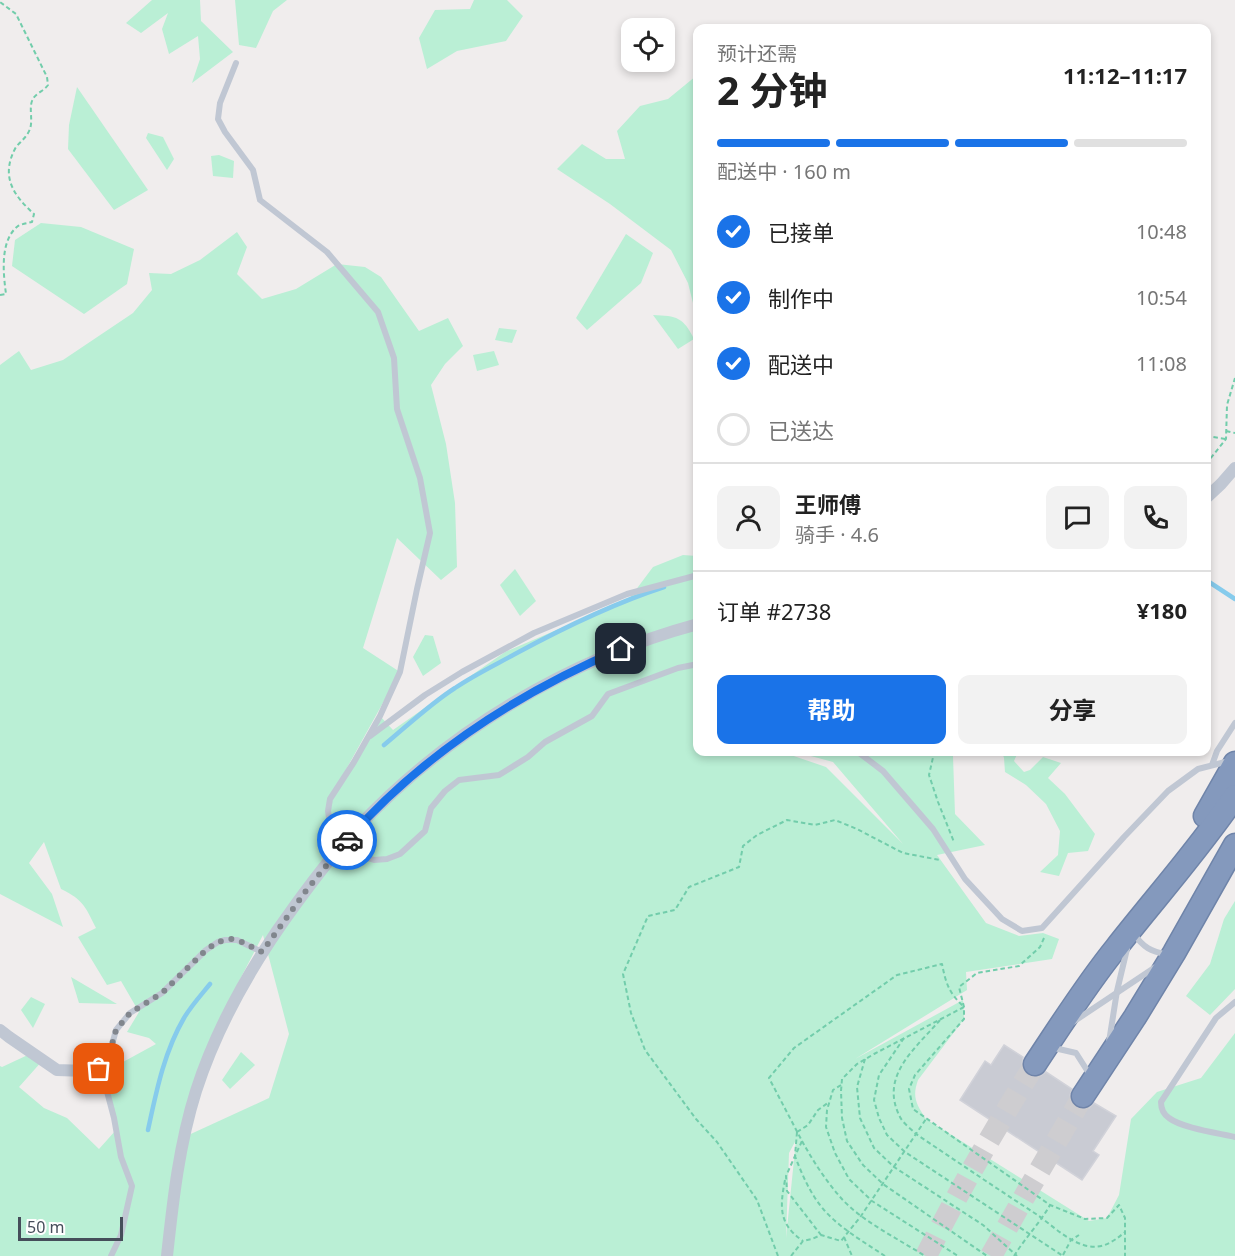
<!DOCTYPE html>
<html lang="zh">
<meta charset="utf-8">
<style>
body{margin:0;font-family:"Noto Sans","Noto Sans SC",sans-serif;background:#f2f2f2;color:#222;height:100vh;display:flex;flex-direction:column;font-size:22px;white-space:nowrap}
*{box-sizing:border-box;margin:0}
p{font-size:20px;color:#767676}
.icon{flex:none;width:33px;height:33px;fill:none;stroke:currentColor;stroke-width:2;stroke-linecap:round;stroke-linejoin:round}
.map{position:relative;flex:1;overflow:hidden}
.sheet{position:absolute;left:693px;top:24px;width:518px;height:732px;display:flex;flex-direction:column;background:#fff;border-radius:12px;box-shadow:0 3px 9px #0003}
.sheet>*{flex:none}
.controls{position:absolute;left:621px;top:18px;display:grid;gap:12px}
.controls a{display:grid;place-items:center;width:54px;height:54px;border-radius:12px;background:#fff;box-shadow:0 3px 9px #0003;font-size:30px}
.scale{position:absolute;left:18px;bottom:15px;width:105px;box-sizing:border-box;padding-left:6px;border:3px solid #454e5a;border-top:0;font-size:16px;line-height:21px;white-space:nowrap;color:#454e5a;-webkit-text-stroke:4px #fff;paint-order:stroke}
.pin{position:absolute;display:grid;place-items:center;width:51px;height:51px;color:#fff;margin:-26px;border-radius:12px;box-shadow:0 3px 9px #0006}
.courier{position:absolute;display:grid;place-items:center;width:60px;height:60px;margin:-30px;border:4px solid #1a73e8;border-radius:50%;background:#fff;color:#222;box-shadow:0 2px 8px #0007}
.headline em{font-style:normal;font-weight:700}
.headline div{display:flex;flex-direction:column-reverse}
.headline{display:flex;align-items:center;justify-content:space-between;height:102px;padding:0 24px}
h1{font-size:39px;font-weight:700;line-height:45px}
.bar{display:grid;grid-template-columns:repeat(4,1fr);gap:9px 6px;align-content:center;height:72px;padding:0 24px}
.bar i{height:8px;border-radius:4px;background:#e0e0e0}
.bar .current{background:#1a73e8}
.bar p{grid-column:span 4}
.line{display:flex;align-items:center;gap:15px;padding:0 24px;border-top:2px solid #e0e0e0}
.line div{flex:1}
.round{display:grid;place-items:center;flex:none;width:63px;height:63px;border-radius:12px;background:#f2f2f2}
ol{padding:0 24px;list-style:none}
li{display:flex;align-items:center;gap:18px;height:66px}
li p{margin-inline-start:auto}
li .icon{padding:6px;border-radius:50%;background:#1a73e8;color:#fff;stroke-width:4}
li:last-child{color:#767676}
li i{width:33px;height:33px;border:3px solid #e0e0e0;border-radius:50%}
.button{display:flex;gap:12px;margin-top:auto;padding:12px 24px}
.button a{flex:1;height:69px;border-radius:12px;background:#1a73e8;color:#fff;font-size:24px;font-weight:700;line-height:69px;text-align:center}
.button a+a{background:#f2f2f2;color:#222}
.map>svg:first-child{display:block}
.green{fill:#baefd5;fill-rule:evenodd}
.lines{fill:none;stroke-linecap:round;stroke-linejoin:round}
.stream{stroke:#86cbec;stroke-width:4.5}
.building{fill:#c9cbd3;stroke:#d1d2d9;stroke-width:1.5}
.highway-tunnel{stroke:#cecdd0;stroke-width:22;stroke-dasharray:22 11;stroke-linecap:butt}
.highway-casing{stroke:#6f84a9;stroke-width:25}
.path{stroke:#72cdab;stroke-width:2;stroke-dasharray:4.5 3;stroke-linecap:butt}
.lane{stroke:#c0c7d3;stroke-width:6}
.street{stroke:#c0c7d3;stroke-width:12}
.highway{stroke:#8499bd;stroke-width:22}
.done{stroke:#81868d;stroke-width:6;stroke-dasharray:0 10.8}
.route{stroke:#1a73e8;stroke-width:8}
</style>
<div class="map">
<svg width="1235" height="1256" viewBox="0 0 1235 1256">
<rect width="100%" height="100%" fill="#f0eded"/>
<g class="green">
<path d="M152,0H200L201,21L233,52L192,83L200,59L198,36L169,54L162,29L168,13L141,33L126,23Z"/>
<path d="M235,0H287L273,11L256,48L239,45Z"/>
<path d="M474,0H507L523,16L506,41L457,51L427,69L419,38L435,10L470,9Z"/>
<path d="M696,76L698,77L697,319L688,283L671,250L610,204L557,169L582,144L606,159H625L617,131L640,106L668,99Z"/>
<path d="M77,87L148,190L114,210L68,149L69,125Z"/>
<path d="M148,133L163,137L174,159L167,170L146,138Z"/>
<path d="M219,155L234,161L233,178L213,176L211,156Z"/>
<path d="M41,223L81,227L134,249L127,284L84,314L12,266L15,240Z"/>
<path d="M237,232L247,247L237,274L262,299L296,289L337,264L365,267L381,277L419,331L448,318L463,346L445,364L431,385L446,444L455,503L457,567L441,580L397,538L363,648L400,672L343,775L380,716L393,730L505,652L629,599L653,567L683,555L697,556L698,752H782L826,767L903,844L833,762L796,752H945L953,756L955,814L985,845L937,855L986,923L1019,936L1043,933L1059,939L1052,959L966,972L967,990L855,1059L963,1000L964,1019L918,1080C912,1097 916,1104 926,1119L1089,1221L1107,1218L1119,1195L1131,1119L1157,1092L1201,1078L1235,1033V1256H0V1066L2,1067L32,1053L43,1060L19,1087L44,1108L67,1118L99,1149L116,1130L106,1067L123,1062L156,1044L149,1038L127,1032L139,1012L121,981L107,985L78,937L96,928C85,907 84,900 61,889L44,842L29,863L52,894L63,927L0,894V365L19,351L31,370L63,360L133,313L152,290L149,273L171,274L200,260ZM263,935L289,1034L269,1098L182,1138L222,1014ZM796,1140L786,1238L789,1153Z"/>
<path d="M626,234L653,253L641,283L587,330L576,318Z"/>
<path d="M653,315C677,316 683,317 694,339L678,349Z"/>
<path d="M499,328L517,330L512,343L495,340Z"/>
<path d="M494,351L499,365L477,371L473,355Z"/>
<path d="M515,569L536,601L520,616L500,585Z"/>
<path d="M425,635L433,636L441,663L423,676L413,657Z"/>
<path d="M1002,752H1018L1014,761L1024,772L1030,770L1043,757L1061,763L1048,778L1065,794L1095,834L1088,851L1068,853L1059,876L1040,872L1058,855L1060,831L1046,804L1026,785L1005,772L1004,758Z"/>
<path d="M1235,901V989L1210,1015L1186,996L1210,964L1224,919Z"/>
<path d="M71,977L117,1004L79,1003Z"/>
<path d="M31,997L45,1004L33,1028L21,1010Z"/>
<path d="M241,1052L255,1065L230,1089L222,1080Z"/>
</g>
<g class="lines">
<g class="stream">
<path d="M1206,580L1235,599"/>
<path d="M384,745C407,726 430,704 455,688C474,675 495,665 515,654C563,628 612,604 664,587"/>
<path d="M148,1130C156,1093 164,1052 184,1018C191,1006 201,995 210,984"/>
</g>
</g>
<path class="building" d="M1004,1045L1023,1057L1022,1064L1023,1069L1028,1076L1035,1077L1040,1076L1046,1072L1072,1089L1070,1095L1071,1101L1076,1108L1082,1109L1089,1108L1094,1103L1116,1116L1093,1151L1099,1155L1082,1180L960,1100L985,1061L991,1065Z"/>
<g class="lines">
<g class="highway-tunnel">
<path d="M926,1256C959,1190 996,1127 1035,1064"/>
<path d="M991,1256L1027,1192L1083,1096"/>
</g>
<defs>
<g id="highway">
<path d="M1205,816L1235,763"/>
<path d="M1035,1064C1061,1025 1086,985 1116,948C1156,897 1199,849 1235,796"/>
<path d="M1083,1096L1135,1017L1174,953L1235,845"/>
</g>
</defs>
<use href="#highway" class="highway-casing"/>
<g class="path">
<path d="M0,295L6,294C3,272 0,240 18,226C22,224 27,223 32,222L34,214C13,195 0,176 16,147C21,141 27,137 30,129C33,120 29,109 32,101C34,94 44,91 48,85L47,77L16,14L0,2L1,0"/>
<path d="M1226,431L1235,433"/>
<path d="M1206,436L1226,439"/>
<path d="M1206,464L1226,439L1227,405L1235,378"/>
<path d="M936,752L934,753L929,775L938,802L954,842"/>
<path d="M1044,938L1040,947L1019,966L977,973L959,987L964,1007V1019L915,1075L909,1089L913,1109L1050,1205L1085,1219L1107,1218L1119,1205L1125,1218V1256"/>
<path d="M964,1007L874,1054L857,1064L842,1079L841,1091L842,1118L847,1141L863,1165L883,1184L987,1256"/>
<path d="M940,1020C915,1049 879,1076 900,1117C903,1123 911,1129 916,1134C956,1161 996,1188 1036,1214C1052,1225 1067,1241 1087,1246C1103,1249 1113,1242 1125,1232"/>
<path d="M904,1038L879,1075L874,1100L879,1118L887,1135L905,1152L1063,1256"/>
<path d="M865,1059L857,1087L860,1118L874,1148L894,1167L983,1225L1017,1256"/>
<path d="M841,1085L833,1090L827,1110L826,1127L835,1153L849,1179L872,1201L958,1256"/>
<path d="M797,1132L795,1156L786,1176L787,1191L821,1235"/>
<path d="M797,1132L808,1125L818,1110L829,1102"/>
<path d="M802,1141C813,1161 826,1181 841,1198C860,1220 900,1240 925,1256"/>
<path d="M785,1180C780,1206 778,1224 803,1241"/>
<path d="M844,1237L852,1256"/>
<path d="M1063,1255L1071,1240L1079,1235"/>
<path d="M778,1256L757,1200L717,1142L696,1119L645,1050L631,1013L623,974L648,916L675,910L689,887L739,867L743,846L757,835L787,820L815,825L835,820L857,829L903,853L940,860"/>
<path d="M791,1256L803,1241L812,1239L821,1235L841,1241L861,1216L926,1119"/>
<path d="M885,1256C864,1242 841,1229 824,1210C811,1195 802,1175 795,1156L802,1141L769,1078L794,1048L897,975L942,964C946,984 949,993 964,1007"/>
<path d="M1014,1256C1025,1238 1040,1223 1050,1205"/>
</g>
<g class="lane">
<path d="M236,63L220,103L218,119L225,132L253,170L260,200L327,252L378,312L394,358L397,409L420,478L430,533L417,589L400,672L380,716L354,762L330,799L328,811L330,824L334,835L341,846L352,853L374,860L387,859L400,854L425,831L431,808L445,791L459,780L499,775L528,757L545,742L592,716L608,694L678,668L698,664"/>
<path d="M370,736L425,695L462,672L534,633L627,594L698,575"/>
<path d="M858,752L883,771L933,829L965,879L1002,919L1022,931L1042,928L1124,837L1168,791L1198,769L1229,761"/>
<path d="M1212,765L1217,751L1235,723"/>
<path d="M1133,933C1144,948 1150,951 1168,955"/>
<path d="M1235,1002L1216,1018L1161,1102C1161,1108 1163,1114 1169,1118C1182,1128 1218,1133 1235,1137"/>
<path d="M1073,1022L1157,966"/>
<path d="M1109,1042L1117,991L1127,949"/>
<path d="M1050,1047L1076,1053L1090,1075"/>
<path d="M111,1256L121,1235L132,1186L121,1157L114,1118L105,1084L106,1067L116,1030L130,1013L162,993L206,950L218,942L225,940H237L262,952"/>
</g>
<g class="street">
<path d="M1206,498L1221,484L1235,468"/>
<path d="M0,1030L9,1037L57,1070L86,1071L99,1069L106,1067"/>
<path d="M167,1256C173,1200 179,1145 196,1091C218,1023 254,961 296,904C315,878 334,853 356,829C447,732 568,659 698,624"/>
</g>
<use href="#highway" class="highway"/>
</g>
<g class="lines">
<path class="done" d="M99,1069L106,1066L116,1030L130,1013L162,993L206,950L218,942L231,939L242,942L262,952L305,892L347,840"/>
<path class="route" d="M347,840C422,755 518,693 621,649"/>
</g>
</svg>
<div class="controls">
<a><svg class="icon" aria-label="locate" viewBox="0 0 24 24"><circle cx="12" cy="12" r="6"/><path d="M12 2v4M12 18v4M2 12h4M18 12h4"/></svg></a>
</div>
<div class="scale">50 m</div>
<div class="pin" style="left:99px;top:1069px;background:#ea580c"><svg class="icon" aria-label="bag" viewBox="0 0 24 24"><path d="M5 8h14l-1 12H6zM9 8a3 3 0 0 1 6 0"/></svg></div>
<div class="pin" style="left:621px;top:649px;background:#1f2937"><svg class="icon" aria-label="home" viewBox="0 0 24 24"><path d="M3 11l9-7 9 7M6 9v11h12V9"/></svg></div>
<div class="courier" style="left:347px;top:840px"><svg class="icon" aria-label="car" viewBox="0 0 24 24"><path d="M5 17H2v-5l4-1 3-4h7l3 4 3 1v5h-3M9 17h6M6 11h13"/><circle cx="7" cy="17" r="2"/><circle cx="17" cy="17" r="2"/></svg></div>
<section class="sheet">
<div class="headline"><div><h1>2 分钟</h1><p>预计还需</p></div><em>11:12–11:17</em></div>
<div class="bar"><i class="current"></i><i class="current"></i><i class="current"></i><i></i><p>配送中 · 160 m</p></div>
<ol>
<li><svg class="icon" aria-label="check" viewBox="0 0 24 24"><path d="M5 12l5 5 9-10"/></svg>已接单<p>10:48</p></li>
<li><svg class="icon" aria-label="check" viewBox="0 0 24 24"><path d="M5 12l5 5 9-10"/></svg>制作中<p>10:54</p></li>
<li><svg class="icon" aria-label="check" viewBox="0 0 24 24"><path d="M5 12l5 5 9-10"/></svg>配送中<p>11:08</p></li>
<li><i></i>已送达</li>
</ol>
<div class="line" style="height:108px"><a class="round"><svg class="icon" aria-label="person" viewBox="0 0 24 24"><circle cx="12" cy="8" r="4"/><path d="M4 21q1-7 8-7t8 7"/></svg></a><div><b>王师傅</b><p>骑手 · 4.6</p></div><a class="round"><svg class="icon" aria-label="chat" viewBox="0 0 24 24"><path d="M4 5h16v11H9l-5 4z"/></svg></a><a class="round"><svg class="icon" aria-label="phone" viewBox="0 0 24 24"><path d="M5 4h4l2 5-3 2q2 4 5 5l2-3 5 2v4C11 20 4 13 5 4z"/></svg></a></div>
<div class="line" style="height:78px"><div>订单 #2738</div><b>¥180</b></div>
<div class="button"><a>帮助</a><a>分享</a></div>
</section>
</div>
